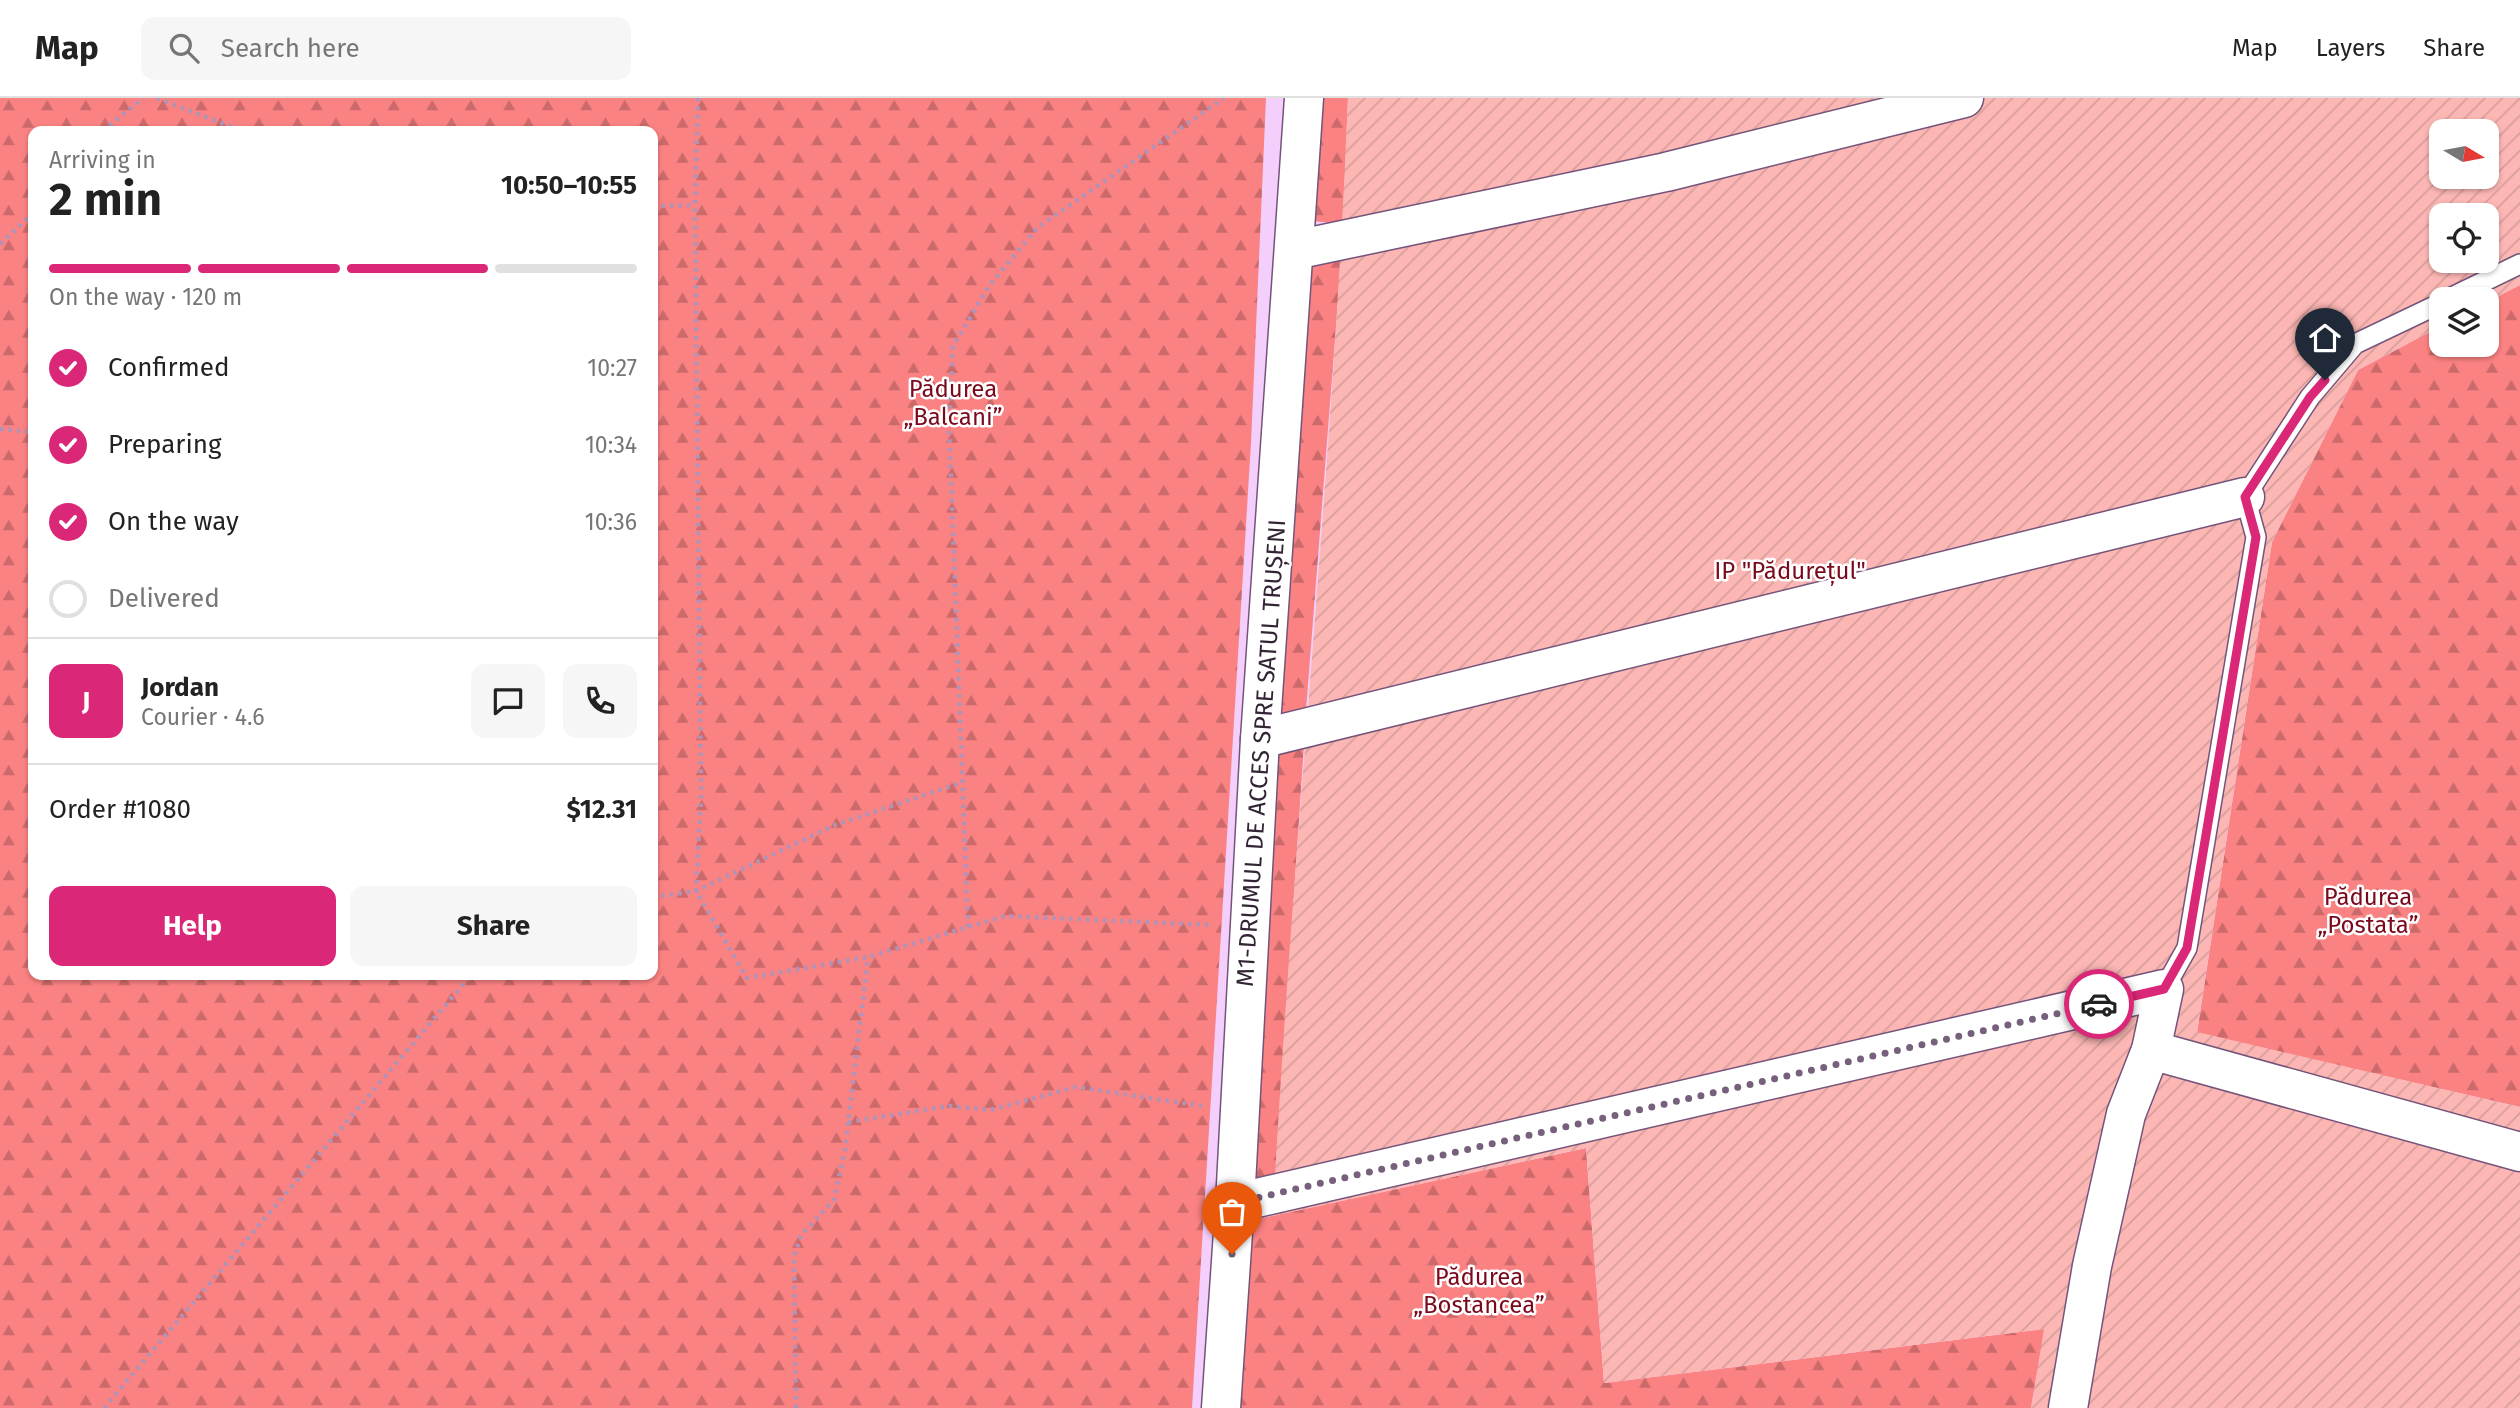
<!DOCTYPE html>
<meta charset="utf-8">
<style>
body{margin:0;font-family:"Fira Sans",sans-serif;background:#f6f6f6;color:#222;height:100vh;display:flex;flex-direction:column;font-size:26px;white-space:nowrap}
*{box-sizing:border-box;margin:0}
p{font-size:23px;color:#767676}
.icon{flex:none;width:38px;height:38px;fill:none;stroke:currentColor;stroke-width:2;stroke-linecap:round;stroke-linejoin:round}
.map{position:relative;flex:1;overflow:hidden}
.sheet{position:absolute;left:28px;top:28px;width:630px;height:854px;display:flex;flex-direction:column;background:#fff;border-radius:14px;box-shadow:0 2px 5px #0004}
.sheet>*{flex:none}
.needle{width:46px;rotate:100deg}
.tools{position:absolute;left:2429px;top:21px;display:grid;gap:14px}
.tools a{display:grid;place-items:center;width:70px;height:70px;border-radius:14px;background:#fff;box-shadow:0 2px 5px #0004;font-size:35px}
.pin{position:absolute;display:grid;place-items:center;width:60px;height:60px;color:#fff;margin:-72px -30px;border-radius:50% 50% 50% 0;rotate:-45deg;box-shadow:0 0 7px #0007}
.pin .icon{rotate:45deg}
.courier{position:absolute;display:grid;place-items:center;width:70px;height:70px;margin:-35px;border:5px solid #db2777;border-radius:50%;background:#fff;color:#222;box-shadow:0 2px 9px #0007}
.overview em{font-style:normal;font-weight:700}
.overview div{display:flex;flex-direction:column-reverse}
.overview{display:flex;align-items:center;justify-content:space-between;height:119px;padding:0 21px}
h1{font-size:46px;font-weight:700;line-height:52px}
.bar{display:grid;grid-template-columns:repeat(4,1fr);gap:10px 7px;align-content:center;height:84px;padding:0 21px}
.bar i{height:9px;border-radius:5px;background:#e0e0e0}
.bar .on{background:#db2777}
.bar p{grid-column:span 4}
.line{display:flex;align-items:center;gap:18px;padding:0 21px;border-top:2px solid #e0e0e0}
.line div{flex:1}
.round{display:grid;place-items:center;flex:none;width:74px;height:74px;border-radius:14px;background:#f6f6f6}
ol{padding:0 21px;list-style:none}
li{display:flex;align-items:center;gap:21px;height:77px}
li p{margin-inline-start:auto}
li .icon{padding:7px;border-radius:50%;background:#db2777;color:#fff;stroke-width:4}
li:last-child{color:#767676}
li i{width:38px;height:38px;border:4px solid #e0e0e0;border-radius:50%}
.primary-button{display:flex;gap:14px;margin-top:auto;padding:14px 21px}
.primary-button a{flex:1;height:80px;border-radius:14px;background:#db2777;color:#fff;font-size:28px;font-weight:700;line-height:80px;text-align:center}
.primary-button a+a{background:#f6f6f6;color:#222}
header{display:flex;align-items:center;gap:42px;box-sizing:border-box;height:98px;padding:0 35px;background:#fff;border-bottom:2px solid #e0e0e0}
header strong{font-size:33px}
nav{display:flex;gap:38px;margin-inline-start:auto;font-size:24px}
.search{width:490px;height:63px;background:#f6f6f6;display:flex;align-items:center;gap:18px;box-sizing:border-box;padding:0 24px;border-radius:14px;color:#767676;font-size:26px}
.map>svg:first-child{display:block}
.forest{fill:url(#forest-firs);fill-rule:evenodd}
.garden{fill:url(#garden-furrows);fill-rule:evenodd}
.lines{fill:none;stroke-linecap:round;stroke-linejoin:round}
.service-casing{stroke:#74547a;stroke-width:22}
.minor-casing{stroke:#74547a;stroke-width:41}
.tertiary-casing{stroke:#74547a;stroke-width:41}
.path{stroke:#b193b7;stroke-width:4.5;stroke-dasharray:3.5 5;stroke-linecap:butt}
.service{stroke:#fff;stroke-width:19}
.minor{stroke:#fff;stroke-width:38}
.tertiary{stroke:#fff;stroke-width:38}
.done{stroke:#77607b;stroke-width:7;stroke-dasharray:0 12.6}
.route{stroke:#db2777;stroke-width:9}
.labels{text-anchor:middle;stroke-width:5;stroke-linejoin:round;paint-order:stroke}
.park-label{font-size:24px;fill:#7a091c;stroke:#fff}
.street-label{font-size:24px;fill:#332435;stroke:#fff}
</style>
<header>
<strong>Map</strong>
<div class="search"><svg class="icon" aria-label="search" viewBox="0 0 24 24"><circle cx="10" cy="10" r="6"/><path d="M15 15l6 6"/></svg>Search here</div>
<nav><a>Map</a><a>Layers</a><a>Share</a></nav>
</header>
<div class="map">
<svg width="2520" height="1310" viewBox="0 0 2520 1310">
<defs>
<pattern id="forest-firs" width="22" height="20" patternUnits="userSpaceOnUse" patternTransform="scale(1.75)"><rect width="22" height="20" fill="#fb8282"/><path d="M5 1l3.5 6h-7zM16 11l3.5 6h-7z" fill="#cc6a6b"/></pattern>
<pattern id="garden-furrows" width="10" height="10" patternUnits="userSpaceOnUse" patternTransform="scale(1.75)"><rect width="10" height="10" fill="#fcb7b4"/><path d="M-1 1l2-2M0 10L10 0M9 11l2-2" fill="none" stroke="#d89d9b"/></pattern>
</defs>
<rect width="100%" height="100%" fill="#f5cffc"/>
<g class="forest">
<path d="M0,0H1266L1251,345L1192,1310H0ZM33,33H653V877H33Z"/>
<path d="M1319,0H1348L1343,126L1311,123Z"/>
<path d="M1342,152L1306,612L1271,621L1308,168Z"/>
<path d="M2520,187V1009L2197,935L2272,444L2358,272L2441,228V247H2487V204Z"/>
<path d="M1304,646L1275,1081L1253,1086L1274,653Z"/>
<path d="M1586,1050L1604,1285L2045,1231L2031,1310H1240L1253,1122Z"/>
</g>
<path class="garden" d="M1348,0H2520V187L2487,204V201H2441V228L2358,272L2272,444L2197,934L2520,1009V1310H2031L2044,1231L1604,1285L1586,1050L1273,1118C1292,745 1333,373 1348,0ZM2441,33H2487V79H2441ZM2441,117H2487V163H2441Z"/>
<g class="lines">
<defs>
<g id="service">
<path d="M2448,201L2520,166"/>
<path d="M2164,891L2187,850L2256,439L2245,399L2310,299L2355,246L2441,205"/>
</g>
<g id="minor">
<path d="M1295,152L1666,74L1964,0"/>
<path d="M1260,641L2245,399"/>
<path d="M2151,952L2520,1054"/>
<path d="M1235,1105L2164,891L2151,952L2126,1016L2092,1168L2068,1310"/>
</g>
<path id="tertiary" d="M1221,1310L1235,1105L1260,641L1304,0"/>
</defs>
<use href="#service" class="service-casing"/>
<use href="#minor" class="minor-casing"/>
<use href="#tertiary" class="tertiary-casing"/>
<g class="path">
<path d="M157,0L242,33"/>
<path d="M698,0L695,107L701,700L696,793L747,880L868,859L1005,818L1212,827"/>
<path d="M103,33L143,0"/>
<path d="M653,108L695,107"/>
<path d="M0,146L33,115"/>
<path d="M0,331L33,334"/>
<path d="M653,799L696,793L835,727L963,684"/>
<path d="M968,829L949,329L953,248L989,188L1037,130L1224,0"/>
<path d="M848,1024L949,1008L990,1012L1076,989L1202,1008"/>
<path d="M104,1310L471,877"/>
<path d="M796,1310L794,1158L801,1137L834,1102L845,1051L868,859"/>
</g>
<use href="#service" class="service"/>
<use href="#minor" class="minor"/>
<use href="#tertiary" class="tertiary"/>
</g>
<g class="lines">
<path class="done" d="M1232,1156L1235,1105L2099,906"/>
<path class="route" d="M2099,906L2164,891L2187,850L2256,439L2245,399L2310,299L2325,282"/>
</g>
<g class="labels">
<g class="park-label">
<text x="953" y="299">Pădurea<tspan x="953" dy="28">„Balcani”</tspan></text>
<text x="1790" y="481">IP "Pădurețul"</text>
<text x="2368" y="807">Pădurea<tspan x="2368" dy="28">„Postata”</tspan></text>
<text x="1479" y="1187">Pădurea<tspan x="1479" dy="28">„Bostancea”</tspan></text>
</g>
<g class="street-label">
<text transform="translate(1261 655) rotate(-86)" y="8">M1-DRUMUL DE ACCES SPRE SATUL TRUȘENI</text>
</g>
</g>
</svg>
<div class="tools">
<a><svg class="needle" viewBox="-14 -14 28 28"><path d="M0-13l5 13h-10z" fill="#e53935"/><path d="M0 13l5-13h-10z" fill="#767676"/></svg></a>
<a><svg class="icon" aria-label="locate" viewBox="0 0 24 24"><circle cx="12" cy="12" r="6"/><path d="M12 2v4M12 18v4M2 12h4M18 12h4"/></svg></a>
<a><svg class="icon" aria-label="layers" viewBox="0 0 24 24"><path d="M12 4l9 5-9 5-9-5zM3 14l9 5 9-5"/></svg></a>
</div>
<div class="pin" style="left:1232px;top:1156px;background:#ea580c"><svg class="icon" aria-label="bag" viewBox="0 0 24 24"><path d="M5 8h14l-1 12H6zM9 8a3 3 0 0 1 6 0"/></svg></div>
<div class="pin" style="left:2325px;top:282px;background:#1f2937"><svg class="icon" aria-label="home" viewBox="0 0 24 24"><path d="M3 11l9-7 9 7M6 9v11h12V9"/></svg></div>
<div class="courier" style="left:2099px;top:906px"><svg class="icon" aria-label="car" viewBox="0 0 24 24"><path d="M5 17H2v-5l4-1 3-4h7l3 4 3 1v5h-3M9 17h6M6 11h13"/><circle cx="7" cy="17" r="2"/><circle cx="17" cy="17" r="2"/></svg></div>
<section class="sheet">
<div class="overview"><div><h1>2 min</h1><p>Arriving in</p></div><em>10:50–10:55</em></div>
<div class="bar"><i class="on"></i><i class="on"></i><i class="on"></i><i></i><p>On the way · 120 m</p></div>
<ol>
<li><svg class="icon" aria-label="check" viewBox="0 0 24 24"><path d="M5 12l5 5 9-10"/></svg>Confirmed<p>10:27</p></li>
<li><svg class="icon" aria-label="check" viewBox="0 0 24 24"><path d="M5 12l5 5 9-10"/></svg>Preparing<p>10:34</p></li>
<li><svg class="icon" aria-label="check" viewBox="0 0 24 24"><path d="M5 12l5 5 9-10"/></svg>On the way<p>10:36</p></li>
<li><i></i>Delivered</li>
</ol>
<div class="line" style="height:126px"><b class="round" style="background:#db2777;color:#fff">J</b><div><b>Jordan</b><p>Courier · 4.6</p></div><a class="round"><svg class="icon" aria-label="chat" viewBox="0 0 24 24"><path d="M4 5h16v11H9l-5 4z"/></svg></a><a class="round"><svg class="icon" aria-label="phone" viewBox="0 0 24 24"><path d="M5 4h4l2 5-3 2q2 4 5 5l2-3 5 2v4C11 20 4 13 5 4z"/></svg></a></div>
<div class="line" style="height:91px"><div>Order #1080</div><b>$12.31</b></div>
<div class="primary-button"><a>Help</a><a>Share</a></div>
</section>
</div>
